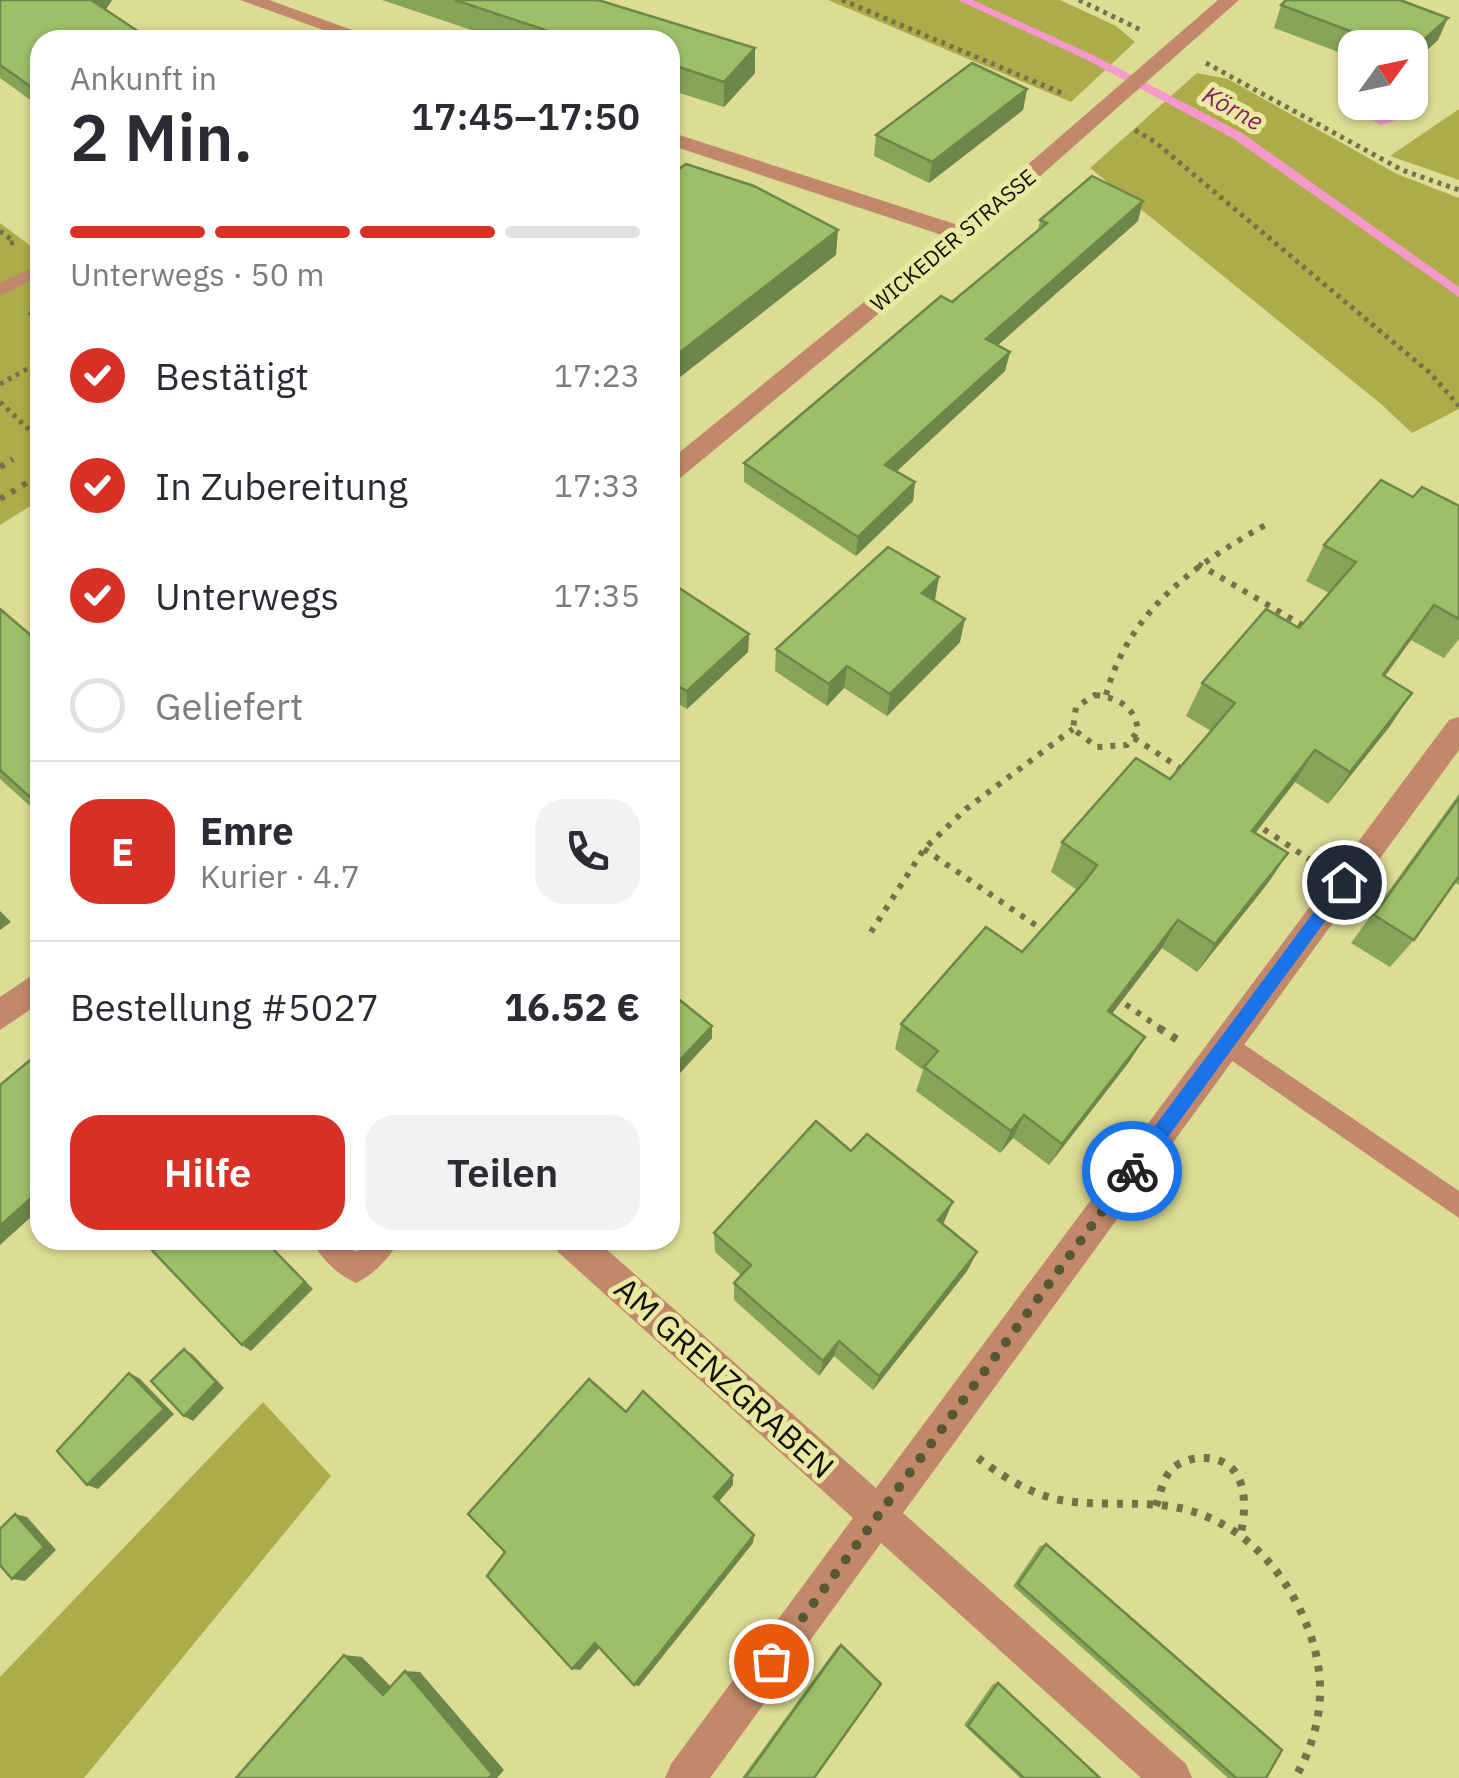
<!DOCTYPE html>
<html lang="de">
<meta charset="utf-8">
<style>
body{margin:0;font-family:"IBM Plex Sans",sans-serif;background:#f2f2f3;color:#2b2b33;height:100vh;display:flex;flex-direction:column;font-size:38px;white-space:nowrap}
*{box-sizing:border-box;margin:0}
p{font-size:32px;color:#7c7c81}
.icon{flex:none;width:55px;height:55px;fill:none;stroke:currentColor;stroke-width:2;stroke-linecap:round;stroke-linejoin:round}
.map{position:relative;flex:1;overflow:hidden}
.sheet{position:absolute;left:30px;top:30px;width:650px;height:1220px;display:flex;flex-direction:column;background:#fff;border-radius:30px;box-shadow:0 2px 8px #0004}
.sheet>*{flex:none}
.needle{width:65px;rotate:57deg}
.tools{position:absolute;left:1338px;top:30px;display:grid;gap:20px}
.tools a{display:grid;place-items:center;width:90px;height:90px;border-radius:20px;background:#fff;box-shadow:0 2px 8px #0004;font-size:50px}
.pin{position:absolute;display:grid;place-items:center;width:85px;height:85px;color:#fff;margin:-42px;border:5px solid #fff;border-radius:50%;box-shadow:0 2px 10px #0007}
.courier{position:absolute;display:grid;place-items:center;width:100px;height:100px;margin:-50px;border:8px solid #1a73e8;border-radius:50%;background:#fff;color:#222;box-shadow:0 2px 12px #0007}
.summary em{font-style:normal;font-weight:600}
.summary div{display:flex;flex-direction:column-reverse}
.summary{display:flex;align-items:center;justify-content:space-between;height:170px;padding:0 40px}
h1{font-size:65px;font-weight:600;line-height:75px}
.bar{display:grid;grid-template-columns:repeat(4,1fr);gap:15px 10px;align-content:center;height:120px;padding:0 40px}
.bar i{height:12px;border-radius:8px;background:#e1e1e2}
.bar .current{background:#d93025}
.bar p{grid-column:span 4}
.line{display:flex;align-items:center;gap:25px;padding:0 40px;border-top:2px solid #e1e1e2}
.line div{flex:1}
.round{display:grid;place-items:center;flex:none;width:105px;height:105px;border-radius:30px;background:#f2f2f3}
ol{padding:0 40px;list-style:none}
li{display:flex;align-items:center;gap:30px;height:110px}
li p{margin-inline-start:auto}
li .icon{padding:10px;border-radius:50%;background:#d93025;color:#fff;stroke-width:4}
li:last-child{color:#7c7c81}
li i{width:55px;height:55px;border:5px solid #e1e1e2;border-radius:50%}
.action{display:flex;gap:20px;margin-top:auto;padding:20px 40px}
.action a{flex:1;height:115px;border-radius:30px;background:#d93025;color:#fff;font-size:40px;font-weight:600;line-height:115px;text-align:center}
.action a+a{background:#f2f2f3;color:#2b2b33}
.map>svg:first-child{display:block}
.green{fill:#aeab4a}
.water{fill:#f499c9}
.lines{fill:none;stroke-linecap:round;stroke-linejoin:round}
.stream{fill:#f499c9;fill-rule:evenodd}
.path-far2{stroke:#747348;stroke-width:5;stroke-dasharray:4 5;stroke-linecap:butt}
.path-far1{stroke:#747348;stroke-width:6;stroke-dasharray:5 8;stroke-linecap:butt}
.path{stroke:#747348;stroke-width:8;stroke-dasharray:6 9;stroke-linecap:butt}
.service{fill:#c1886b;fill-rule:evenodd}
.minor{fill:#c1886b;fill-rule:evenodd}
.wall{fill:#86a559}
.shaded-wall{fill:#6d8649}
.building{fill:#9cc068;stroke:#6d8649;stroke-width:2.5}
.route{fill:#1a73e8}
.done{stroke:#585734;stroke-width:10;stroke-dasharray:0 18}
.labels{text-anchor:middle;stroke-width:10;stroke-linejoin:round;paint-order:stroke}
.far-street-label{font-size:22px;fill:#111000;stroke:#eae9a1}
.far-water-label{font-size:25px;font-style:italic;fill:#882161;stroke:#eae9a1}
.near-street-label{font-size:32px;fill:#111000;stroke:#eae9a1}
</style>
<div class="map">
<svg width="1459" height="1778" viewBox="0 0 1459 1778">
<rect width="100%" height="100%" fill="#dddc94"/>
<g class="green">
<path d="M828,0H1060L1116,26L1135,42L1071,102Z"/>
<path d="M1197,73L1228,79L1397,174L1459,198V409L1412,433L1381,404L1090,168Z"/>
<path d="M1459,109V180L1390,156Z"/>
<path d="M0,223L40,253V500L0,525Z"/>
<path d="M263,1402L331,1476L84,1778H0V1677Z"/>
</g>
<path class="water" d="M1355,84V102L1395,103L1406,109L1407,117L1381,125L1342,105Z"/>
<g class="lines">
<path class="stream" d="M958,0H973L1095,56L1242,133L1459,287V297L1234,139L1087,60Z"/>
<g class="path-far2">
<path d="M842,0L1066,95"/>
<path d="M1079,0L1141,30"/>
<path d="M1206,63L1402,170L1459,190"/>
<path d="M1135,130L1155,142L1430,373L1459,406"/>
<path d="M0,231L14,242L8,244"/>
<path d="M29,312L40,320"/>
<path d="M0,384L40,362"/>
<path d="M0,402L40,440"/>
</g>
<g class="path-far1">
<path d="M0,467L13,459"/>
<path d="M0,499L40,475"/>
<path d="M1198,564L1309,629"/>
<path d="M1095,695C1118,698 1135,706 1138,731L1127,745L1097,747L1073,729L1076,707Z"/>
<path d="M1106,695C1129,610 1195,564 1269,523"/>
<path d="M1134,738L1183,770"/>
<path d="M1253,822L1309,859"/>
<path d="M924,849L1047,933"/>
<path d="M871,932L924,849L966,809L1073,729"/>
<path d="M1115,997L1163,1030"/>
</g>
<g class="path">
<path d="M1159,1028L1179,1041"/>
<path d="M978,1458C1001,1476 1031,1494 1060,1500C1092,1506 1126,1502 1159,1505C1232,1511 1285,1565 1309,1631C1328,1682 1322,1731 1295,1778"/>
<path d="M1156,1506C1160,1494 1163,1478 1172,1469C1179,1462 1192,1458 1202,1458C1248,1457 1248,1504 1240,1537"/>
</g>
<g class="service">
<path d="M40,264V276L0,296V283Z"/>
<path d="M1226,1032L1459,1191V1218L1218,1051L1214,1043L1218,1035Z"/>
<path d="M312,1240H344L356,1252L368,1240H399C392,1256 372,1276 356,1283C339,1276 319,1257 312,1240Z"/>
</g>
<g class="minor">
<path d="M240,0H269L380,40H351Z"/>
<path d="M1218,0H1239L969,239L679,479L670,482V460L945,236L670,145V132L958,225Z"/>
<path d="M1459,717V750L903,1513L1186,1764L1192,1778H1141L881,1543L710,1778H665L671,1764L853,1518L558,1252L553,1240H596L876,1488L1449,720Z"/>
<path d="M40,970V1003L0,1030V997Z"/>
</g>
</g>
<g class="wall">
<path d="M0,0H112L106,9L40,40V107L0,78Z"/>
<path d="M382,0H598L755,73L724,107L670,90V40H501Z"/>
<path d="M1281,5L1438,40L1410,66V48H1355V58L1274,28Z"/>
<path d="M1027,89L1023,110L929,183L874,156L876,135Z"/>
<path d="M1040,220L1138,221L998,345L1010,352L1005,371L897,471L915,482L913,501L856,556L744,482V463L952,302L1038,231Z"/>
<path d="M1413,497L1459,506V639L1444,658L1411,640L1385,676L1390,726L1328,804L1295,782L1285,794L1255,833L1288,853L1268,883L1197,972L1162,948L1112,1014L1145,1037L1129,1062L1049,1165L1013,1138L1000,1153L916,1091L923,1070L895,1049L901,1024L1022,952L1077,890L1051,872L1062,842L1170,779L1211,731L1186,716L1202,683L1299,628L1329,593L1306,581L1324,545Z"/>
<path d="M670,582L749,634L748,652L687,709L670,699Z"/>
<path d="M934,601L960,642L887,716L844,688L827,706L775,671L776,649Z"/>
<path d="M0,609L40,643V815L0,779Z"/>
<path d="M1459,794V885L1454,882L1414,940L1390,967L1351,943Z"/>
<path d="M670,992L712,1026V1038L679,1074L670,1067Z"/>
<path d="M851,1151L944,1222L942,1224L977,1252L967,1271L873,1390L834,1356L819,1376L734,1300V1283L741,1275L715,1252L714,1233Z"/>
<path d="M1046,1544L1266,1778H1228L1013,1586L1040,1546Z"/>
<path d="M841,1645L814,1778H742L837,1647Z"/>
<path d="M998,1683L1100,1778H1020L964,1725L993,1684Z"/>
</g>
<g class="shaded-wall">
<path d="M91,0H112L99,20Z"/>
<path d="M1448,18L1438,40L1410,66V52Z"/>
<path d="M755,48V73L724,107V82Z"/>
<path d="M1027,89L1023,110L929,183L932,162Z"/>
<path d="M1143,201L1138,221L982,359L986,339Z"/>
<path d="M838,230L836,255L670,385V360Z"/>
<path d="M1010,352L1005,371L883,484L885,465Z"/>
<path d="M915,482L913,501L856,556L858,537Z"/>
<path d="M939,577L935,600L922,593Z"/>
<path d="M1434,605L1411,640L1361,709L1383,675Z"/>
<path d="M965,619L960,642L887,716L890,694Z"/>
<path d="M749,634L748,652L687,709V691Z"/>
<path d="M847,666L844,688L827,706L829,684Z"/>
<path d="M1412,693L1390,726L1328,804L1350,772Z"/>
<path d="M1315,750L1295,782L1234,861L1252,831Z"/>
<path d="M40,792V809L31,798Z"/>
<path d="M1288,853L1268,883L1197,972L1215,944Z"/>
<path d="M0,911L11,922L0,930Z"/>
<path d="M1178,920L1162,948L1094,1037L1108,1011Z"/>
<path d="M712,1026V1038L679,1074L678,1062Z"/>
<path d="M1145,1037L1129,1062L1049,1165L1062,1144Z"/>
<path d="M1024,1115L1013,1138L1000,1153L1011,1131Z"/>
<path d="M40,1190V1209L0,1245V1226Z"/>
<path d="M953,1202L944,1222L930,1239L938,1220Z"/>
<path d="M264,1240L313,1289L251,1351L242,1345Z"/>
<path d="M977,1252L967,1271L873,1390L879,1376Z"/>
<path d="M839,1341L834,1356L819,1376L823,1361Z"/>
<path d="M184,1349L193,1355L224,1388L193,1421L184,1416Z"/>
<path d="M129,1373L139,1378L174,1414L98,1489L87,1485Z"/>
<path d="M733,1475V1485L715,1506L714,1497Z"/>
<path d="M15,1514L27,1517L56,1550L25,1581L12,1579Z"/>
<path d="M754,1535L753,1543L639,1686L634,1685Z"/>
<path d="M595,1643L601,1646L580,1670L572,1669Z"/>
<path d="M344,1655L362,1657L399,1695H383Z"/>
<path d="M405,1671L420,1672L504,1770L497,1778H489Z"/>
</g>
<g class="building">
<path d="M0,0H91L151,40H40V93L0,65Z"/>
<path d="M455,0H598L755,48L724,82L670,64V40H575Z"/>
<path d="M1286,0H1400L1448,18L1410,52V48H1395L1281,5Z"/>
<path d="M972,63L1027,89L932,162L876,135Z"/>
<path d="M686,164L754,186L838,230L670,360V173L672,174Z"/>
<path d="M1092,176L1143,201L986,339L1010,352L885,465L915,482L858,537L744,463L941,296L952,302L1047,223L1040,220Z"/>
<path d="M1381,480L1413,497L1422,487L1459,506V619L1434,605L1383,675L1412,693L1350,772L1315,750L1252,831L1288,853L1215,944L1178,920L1108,1011L1145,1037L1062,1144L1024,1115L1011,1131L924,1067L938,1051L901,1024L986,927L1022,952L1086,880L1097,865L1062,842L1136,758L1170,779L1235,703L1202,683L1266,609L1299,628L1356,562L1324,545Z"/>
<path d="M888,547L939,577L922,593L965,619L890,694L847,666L829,684L776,649Z"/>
<path d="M670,582L749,634L687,691L670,682Z"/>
<path d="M0,609L40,643V792L31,798L0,770Z"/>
<path d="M1459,798V876L1414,940L1374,915Z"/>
<path d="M670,992L712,1026L678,1062L670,1056Z"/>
<path d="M40,1052V1190L0,1226V1085Z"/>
<path d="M816,1121L851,1151L867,1134L953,1202L938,1220L977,1252L879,1376L839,1341L823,1361L734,1283L751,1265L714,1233Z"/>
<path d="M151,1240H264L305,1282L242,1345L146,1244Z"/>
<path d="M184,1349L216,1382L184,1416L151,1381Z"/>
<path d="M129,1373L164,1409L87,1485L57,1451Z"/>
<path d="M589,1379L626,1412L643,1391L733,1475L714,1497L754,1535L634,1685L595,1643L572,1669L487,1576L505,1552L468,1514Z"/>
<path d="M15,1514L44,1547L12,1579L0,1565V1529Z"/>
<path d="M1046,1544L1282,1750L1266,1778H1236L1018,1584Z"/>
<path d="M841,1645L881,1684L814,1778H745Z"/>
<path d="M344,1655L383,1695L405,1671L492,1774L489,1778H236Z"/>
<path d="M998,1683L1100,1778H1024L968,1726Z"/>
</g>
<path class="route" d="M1344,876L1350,878V887L1138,1178H1126V1165L1339,878Z"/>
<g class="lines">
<path class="done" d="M771,1661L1132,1171"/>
</g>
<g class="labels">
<g class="far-street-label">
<text transform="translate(953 240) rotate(-40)" y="8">WICKEDER STRASSE</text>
</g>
<g class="far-water-label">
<text transform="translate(1233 108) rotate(29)" y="9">Körne</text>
</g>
<g class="near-street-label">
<text transform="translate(724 1378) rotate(42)" y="11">AM GRENZGRABEN</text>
</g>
</g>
</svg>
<div class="tools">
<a><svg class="needle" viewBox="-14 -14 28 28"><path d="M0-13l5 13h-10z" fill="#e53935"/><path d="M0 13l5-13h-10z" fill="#7c7c81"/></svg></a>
</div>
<div class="pin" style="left:771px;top:1661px;background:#ea580c"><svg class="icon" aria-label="bag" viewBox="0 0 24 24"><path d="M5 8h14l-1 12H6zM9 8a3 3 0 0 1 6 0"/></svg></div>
<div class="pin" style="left:1344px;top:882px;background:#1f2937"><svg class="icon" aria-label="home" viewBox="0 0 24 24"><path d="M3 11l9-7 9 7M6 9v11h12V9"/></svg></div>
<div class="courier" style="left:1132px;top:1171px"><svg class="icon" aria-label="bike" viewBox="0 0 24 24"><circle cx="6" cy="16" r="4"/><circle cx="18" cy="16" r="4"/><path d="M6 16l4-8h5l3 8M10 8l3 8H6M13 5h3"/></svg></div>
<section class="sheet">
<div class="summary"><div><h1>2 Min.</h1><p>Ankunft in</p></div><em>17:45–17:50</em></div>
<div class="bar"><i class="current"></i><i class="current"></i><i class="current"></i><i></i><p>Unterwegs · 50 m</p></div>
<ol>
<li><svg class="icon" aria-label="check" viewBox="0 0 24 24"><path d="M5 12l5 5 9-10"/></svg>Bestätigt<p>17:23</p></li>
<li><svg class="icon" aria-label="check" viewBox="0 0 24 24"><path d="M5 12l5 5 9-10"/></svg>In Zubereitung<p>17:33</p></li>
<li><svg class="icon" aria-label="check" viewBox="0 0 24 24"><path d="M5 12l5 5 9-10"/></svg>Unterwegs<p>17:35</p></li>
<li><i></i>Geliefert</li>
</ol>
<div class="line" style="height:180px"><b class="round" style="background:#d93025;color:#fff">E</b><div><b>Emre</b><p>Kurier · 4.7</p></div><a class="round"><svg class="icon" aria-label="phone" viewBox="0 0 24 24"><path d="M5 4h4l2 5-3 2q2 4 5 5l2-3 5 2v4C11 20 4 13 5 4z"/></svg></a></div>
<div class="line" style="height:130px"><div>Bestellung #5027</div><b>16.52 €</b></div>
<div class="action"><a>Hilfe</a><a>Teilen</a></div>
</section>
</div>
